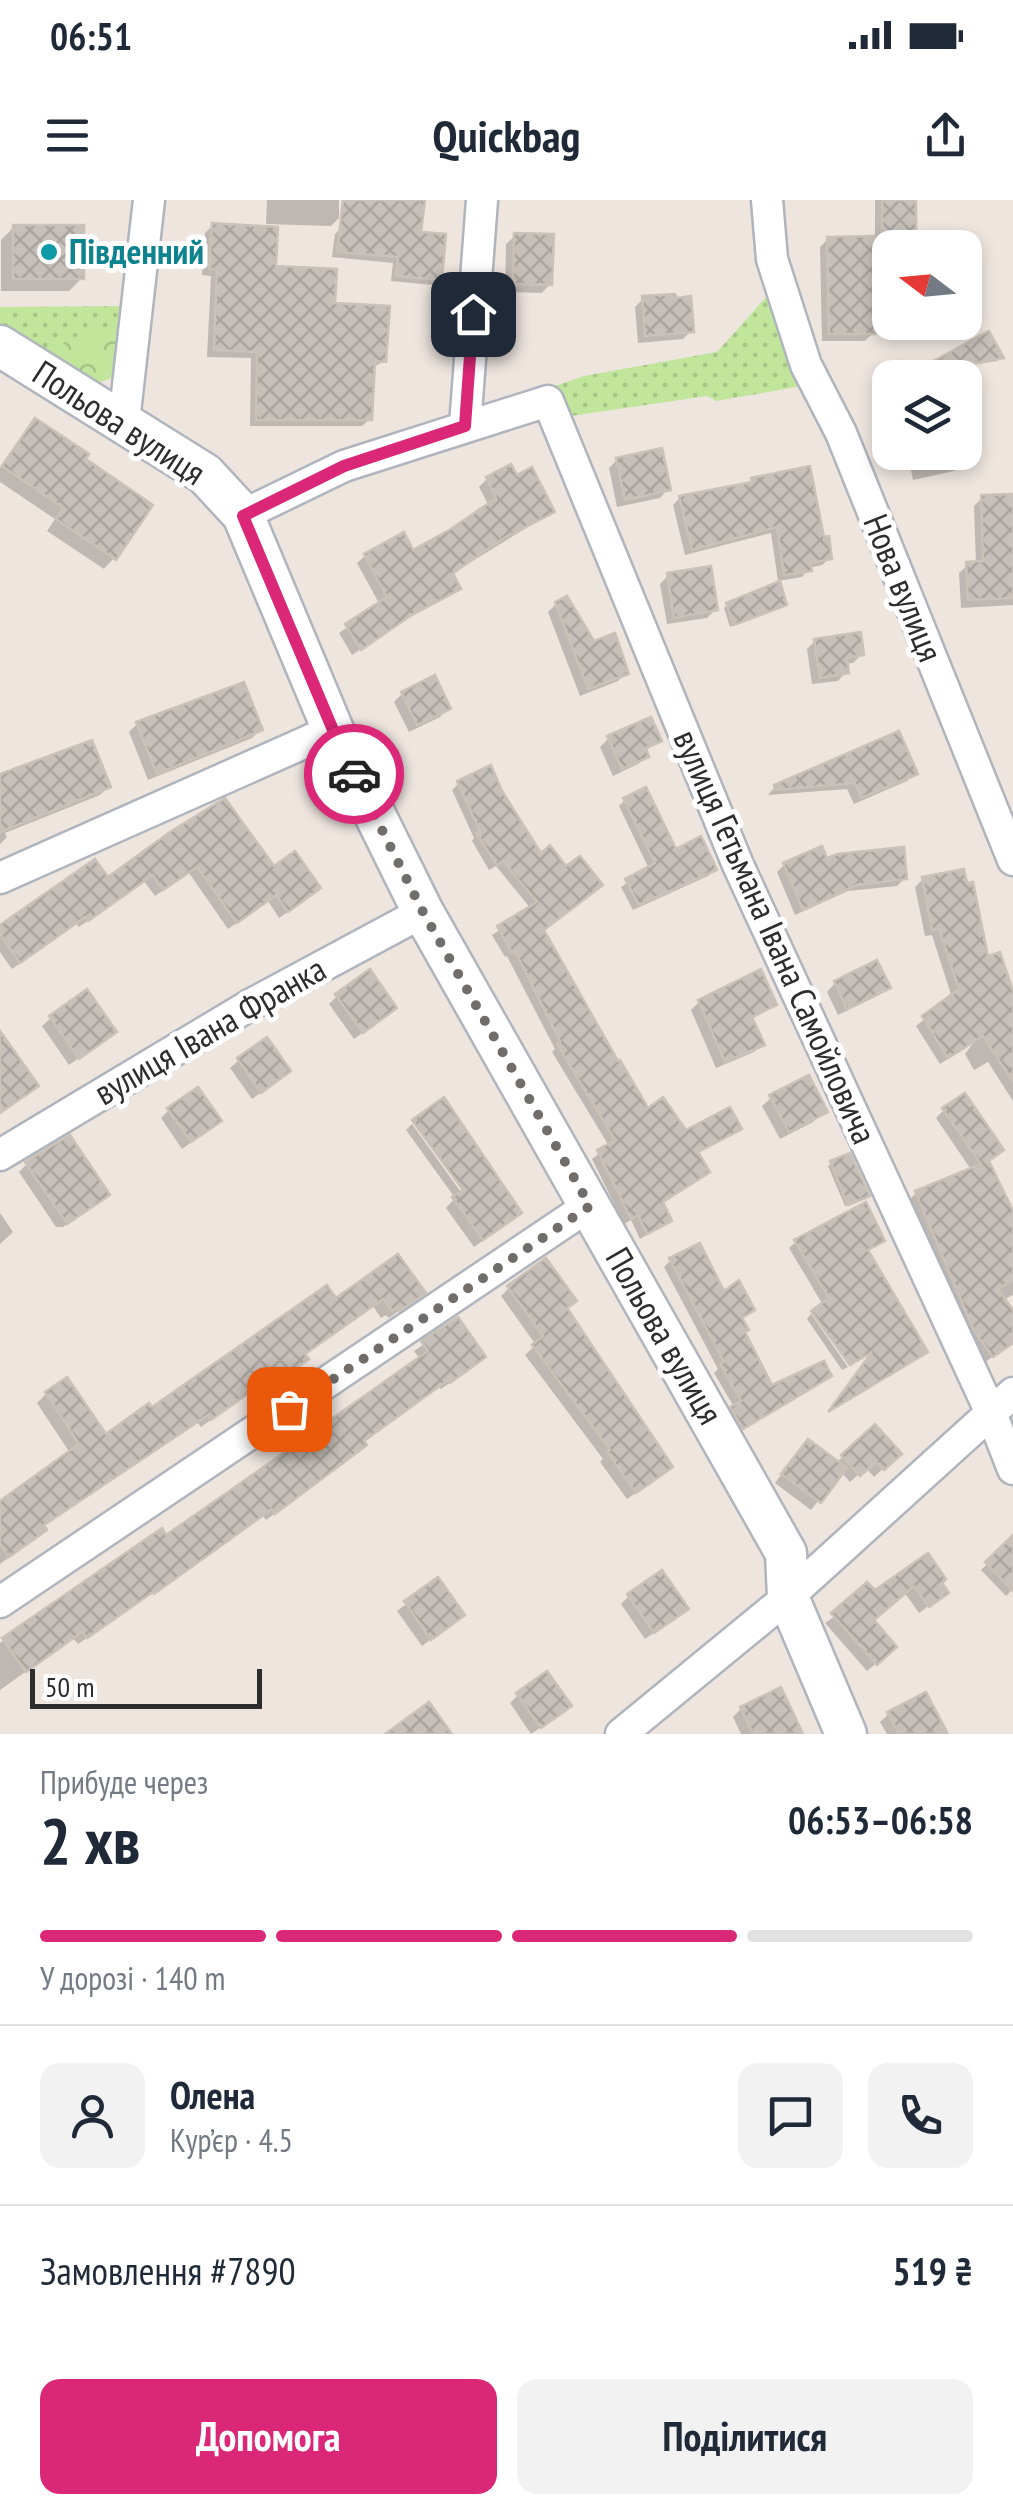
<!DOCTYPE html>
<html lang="uk">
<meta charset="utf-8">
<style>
body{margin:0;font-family:"PT Sans Narrow",sans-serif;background:#f2f2f3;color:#1f2937;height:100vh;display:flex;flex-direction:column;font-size:38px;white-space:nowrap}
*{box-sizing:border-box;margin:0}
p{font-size:32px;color:#747a83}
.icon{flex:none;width:55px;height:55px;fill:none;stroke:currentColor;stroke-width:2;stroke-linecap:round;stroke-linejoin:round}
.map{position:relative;height:1534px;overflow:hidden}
.drawer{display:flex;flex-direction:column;background:#fff;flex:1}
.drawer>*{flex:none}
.needle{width:65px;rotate:286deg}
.fabs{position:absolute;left:872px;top:30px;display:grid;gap:20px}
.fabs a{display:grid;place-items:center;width:110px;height:110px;border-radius:20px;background:#fff;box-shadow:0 5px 15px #0003;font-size:50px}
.scale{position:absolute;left:30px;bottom:25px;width:232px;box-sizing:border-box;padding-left:10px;border:5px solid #2d2d2d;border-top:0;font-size:28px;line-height:35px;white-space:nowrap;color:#2d2d2d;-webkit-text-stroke:8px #fff;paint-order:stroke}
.pin{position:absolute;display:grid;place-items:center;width:85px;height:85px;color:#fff;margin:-42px;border-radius:20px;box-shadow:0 5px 15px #0006}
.courier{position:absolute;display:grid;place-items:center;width:100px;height:100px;margin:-50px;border:8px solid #db2777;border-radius:50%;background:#fff;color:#222;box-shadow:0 2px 12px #0007}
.head em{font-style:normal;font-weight:600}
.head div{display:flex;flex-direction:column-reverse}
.head{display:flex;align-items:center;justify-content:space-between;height:170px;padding:0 40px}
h1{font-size:65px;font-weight:600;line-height:75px}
.bar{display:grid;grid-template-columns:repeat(4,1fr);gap:15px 10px;align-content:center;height:120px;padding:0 40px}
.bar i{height:12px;border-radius:8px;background:#e0e1e3}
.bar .active{background:#db2777}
.bar p{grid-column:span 4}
.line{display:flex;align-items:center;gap:25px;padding:0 40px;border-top:2px solid #e0e1e3}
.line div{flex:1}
.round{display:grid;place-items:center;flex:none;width:105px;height:105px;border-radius:20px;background:#f2f2f3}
.primary-button{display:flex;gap:20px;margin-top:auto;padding:20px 40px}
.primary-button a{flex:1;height:115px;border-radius:20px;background:#db2777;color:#fff;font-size:40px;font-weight:600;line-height:115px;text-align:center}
.primary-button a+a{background:#f2f2f3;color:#1f2937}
.status{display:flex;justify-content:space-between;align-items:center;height:70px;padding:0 50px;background:#fff;direction:ltr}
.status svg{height:28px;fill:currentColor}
header{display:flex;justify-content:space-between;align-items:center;height:130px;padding:0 40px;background:#fff;font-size:45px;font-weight:600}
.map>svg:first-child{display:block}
.green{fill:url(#green-dots)}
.forest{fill:url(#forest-crowns)}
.shadow{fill:#0003}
.building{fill:url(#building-cross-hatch);stroke:#cac1b8;stroke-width:2.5}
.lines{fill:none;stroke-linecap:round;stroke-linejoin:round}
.street-casing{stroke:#afb4bd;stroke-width:35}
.secondary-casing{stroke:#afb4bd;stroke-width:45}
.street{stroke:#fff;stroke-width:30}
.secondary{stroke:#fff;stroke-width:40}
.done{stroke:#716d6b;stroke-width:10;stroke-dasharray:0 18}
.route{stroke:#db2777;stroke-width:12}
.culture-dot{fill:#0f9aa8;stroke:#fff;stroke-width:4}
.labels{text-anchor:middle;stroke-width:10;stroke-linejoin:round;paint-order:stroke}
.culture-label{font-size:35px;font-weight:bold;fill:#0d838f;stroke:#fff;text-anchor:start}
.street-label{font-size:35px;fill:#2d2d2d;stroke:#fff}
</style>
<div class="status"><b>06:51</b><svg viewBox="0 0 49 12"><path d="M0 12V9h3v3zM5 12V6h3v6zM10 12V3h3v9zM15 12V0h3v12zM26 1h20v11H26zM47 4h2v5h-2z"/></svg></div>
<header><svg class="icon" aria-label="menu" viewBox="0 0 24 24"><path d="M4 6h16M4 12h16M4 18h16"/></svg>Quickbag<svg class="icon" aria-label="share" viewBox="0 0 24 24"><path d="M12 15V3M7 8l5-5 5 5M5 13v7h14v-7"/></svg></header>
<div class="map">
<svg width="1013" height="1534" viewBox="0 0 1013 1534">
<defs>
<pattern id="green-dots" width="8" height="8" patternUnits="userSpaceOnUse" patternTransform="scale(2.5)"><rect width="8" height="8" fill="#c0e59b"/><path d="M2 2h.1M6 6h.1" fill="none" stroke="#a5c586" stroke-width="1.8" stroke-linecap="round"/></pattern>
<pattern id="forest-crowns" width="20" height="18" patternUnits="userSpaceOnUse" patternTransform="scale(2.5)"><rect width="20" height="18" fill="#c0e59b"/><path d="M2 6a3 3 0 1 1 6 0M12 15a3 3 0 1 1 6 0" fill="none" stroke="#a5c586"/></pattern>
<pattern id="building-cross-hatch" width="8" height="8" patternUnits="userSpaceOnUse" patternTransform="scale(2.5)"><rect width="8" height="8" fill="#c7c0ba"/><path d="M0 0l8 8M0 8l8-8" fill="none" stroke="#aba5a0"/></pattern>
</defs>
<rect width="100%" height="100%" fill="#eee5df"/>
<g class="green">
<path d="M768,95L802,186L716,201L707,196L564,217L532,194L584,176L717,152Z"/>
<path d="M127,106L121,139L58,170L0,132V107Z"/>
</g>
<path class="forest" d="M99,130L116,131L121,139L118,164L110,179L95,183L58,170L54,153L68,139Z"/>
<g class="shadow">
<path d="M267,0H339V18L331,26L266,24Z"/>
<path d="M392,0H422L418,34L440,79L433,85L391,81L393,63L332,57L335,34L341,28Z"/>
<path d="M875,0H914L890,48V68H872L873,133L865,141H822L820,47L828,39H875Z"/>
<path d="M212,26L332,105L384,161L372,168L370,219L362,226H250L251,158L207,157L211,76L202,75L205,33Z"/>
<path d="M14,27L82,78L69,91H1V40Z"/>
<path d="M515,36L550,84L542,93L505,92L506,44Z"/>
<path d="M643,99L691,131L683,139L638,143L635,107Z"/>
<path d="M1000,158L997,161L919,174L922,170Z"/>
<path d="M35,221L82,259L114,358L104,369L47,331L55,319L0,282V268Z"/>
<path d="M907,252H960L962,263L954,271L913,280Z"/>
<path d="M617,260L668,289L660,298L617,307L609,268Z"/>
<path d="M516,278L552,312L450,375L458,388L450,396L403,421L352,455L339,433L380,405L357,363L365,356L412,353L489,306L479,287L487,279Z"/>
<path d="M752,280L822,339L830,358L822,365L809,368L802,377L778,381L771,333L685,355L673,305L680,298L746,286Z"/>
<path d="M1013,297V405L961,408L959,373L968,365L976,364L974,306L982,298Z"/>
<path d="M668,376L716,409L707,418L667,424L660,384Z"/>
<path d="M556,404L592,444L626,473L618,481L580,496L548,412Z"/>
<path d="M727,405H784L730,427L724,408Z"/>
<path d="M815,441L862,454L853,463L845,464L846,472L838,481L812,484L807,449Z"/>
<path d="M402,494L448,508L440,517L409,532L394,502Z"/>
<path d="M137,524L260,530L252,538L148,580L129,532Z"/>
<path d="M609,538L659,540L644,552L646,556L638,564L613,576L600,547Z"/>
<path d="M915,574L907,581L854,604L847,589L768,595L775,587Z"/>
<path d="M0,579L108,587L100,595L5,633L7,637L0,644Z"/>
<path d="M458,584L500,592L540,656L541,731L648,911L685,933L739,929L696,954L700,978L660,1004L669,1021L640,1039L631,1020L624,1024L592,959L609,946L552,852L555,849L507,756L505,757L492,735L531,709L496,666L489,670L472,641L474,638L452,590Z"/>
<path d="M625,600L675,652L714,670L708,676L633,710L621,687L649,669L619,606Z"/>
<path d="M171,634L310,696L279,718L268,701L228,729L189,673L155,696L144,681L79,727L76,723L12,769L0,752V728L107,680Z"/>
<path d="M826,662L905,678L897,686L848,691L795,715L777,672L784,665Z"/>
<path d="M923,679L1013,799V901L988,862L974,870L965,854L974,842L940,864L916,826L952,798L932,735L925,736L915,687Z"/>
<path d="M835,783L888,787L879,795L838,815L827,792Z"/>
<path d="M337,796L386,816L354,839L329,804Z"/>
<path d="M699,802L774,804L751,820L762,844L754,852L716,868L691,810Z"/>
<path d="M51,818L106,839L69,865L42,826Z"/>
<path d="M239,860L280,879L252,899L230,868Z"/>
<path d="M771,898L822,913L813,922L780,939L762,906Z"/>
<path d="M169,910L210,929L182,949L161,918Z"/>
<path d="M944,910L987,962L1013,1023V1095L1003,1100L1013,1114V1142L984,1163L908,1001L916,993L972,971L936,918Z"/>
<path d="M412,924L468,1002L511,1021L474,1047L446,1008L455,998L406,930Z"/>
<path d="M832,963L867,996L864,999L845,1006L828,966Z"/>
<path d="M27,964L107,995L63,1027H56L19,972Z"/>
<path d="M0,1013L13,1032L0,1044Z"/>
<path d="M882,1041L867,1052L924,1152L829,1211L873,1152L852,1164L815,1111L823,1105L789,1048L796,1042Z"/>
<path d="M671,1060L752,1110L741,1120L743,1132L770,1188L828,1176L735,1234L725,1216L734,1207L714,1173L718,1169L664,1067Z"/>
<path d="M509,1088L565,1109L661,1275L627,1299L600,1262L603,1259L525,1155L536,1145L501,1096Z"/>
<path d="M422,1093L389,1118L386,1115L381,1118L373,1106L303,1155L306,1159L296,1168L261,1194L257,1187L201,1227L197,1222L42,1327L44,1330L34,1339L0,1364V1304L70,1253L37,1203L46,1194L105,1238L335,1101Z"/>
<path d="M811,1114L848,1167L842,1170L807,1119Z"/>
<path d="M458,1121L483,1157L475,1165L441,1189L439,1187L362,1242L356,1253L266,1320L263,1316L78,1444L73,1438L0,1490V1443L161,1332L166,1338L420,1159L414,1151Z"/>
<path d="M875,1228L898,1254L874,1277L866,1268L850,1282L841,1272L811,1310L775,1283L800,1250L836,1263Z"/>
<path d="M1003,1348L1013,1358V1389L1006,1396L981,1370Z"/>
<path d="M927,1356L946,1393L919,1413L904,1392L871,1421L886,1455L867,1471L825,1423Z"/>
<path d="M437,1381L453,1423L422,1446L397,1411Z"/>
<path d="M629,1396L678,1416L645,1439L621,1404Z"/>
<path d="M518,1495L560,1514L531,1534L510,1503Z"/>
<path d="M741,1509L792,1534H741L733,1517Z"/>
<path d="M889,1514L945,1534H887L880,1522Z"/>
</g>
<g class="building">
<path d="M343,0H425L421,32L446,34L442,80L396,76L398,57L337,52Z"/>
<rect x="882" y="0" width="34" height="48"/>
<path d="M212,23L278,27L276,66L337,69L335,103L390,106L386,162L375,161L372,220H256L257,152L214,150L217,69H209Z"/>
<rect x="13" y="25" width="71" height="54"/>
<path d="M514,33L554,34L552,85L513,84Z"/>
<path d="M874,36L875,134H829L827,37Z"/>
<path d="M675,94L677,98L691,96L694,132L645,136L642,96Z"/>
<path d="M989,131L1004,158L922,172L921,168Z"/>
<path d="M35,218L89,254L86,259L153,305L116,360L56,319L63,308L2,266Z"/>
<path d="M662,248L671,290L625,300L616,258Z"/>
<path d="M511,264L517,275L532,267L555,312L504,338L453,373L461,389L413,414L361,450L345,424L387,397L364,354L404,332L413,350L451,329L496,298L486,277Z"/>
<path d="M810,266L824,337L829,336L832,359L810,363L812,371L784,375L777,327L692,350L679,296L752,282L751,278Z"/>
<path d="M1013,294V398L968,400L966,362L983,361L981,295Z"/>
<path d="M711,366L718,410L674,418L667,373Z"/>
<path d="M780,381L787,405L734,425L726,403Z"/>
<path d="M567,396L594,441L615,433L629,474L588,489L555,402Z"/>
<path d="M861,432L864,455L847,458L849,473L820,478L814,439Z"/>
<path d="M435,475L451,509L417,525L401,492Z"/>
<path d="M244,482L263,530L157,574L136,522Z"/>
<path d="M651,517L662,541L646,548L649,557L622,569L607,536Z"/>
<path d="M899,531L918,574L861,598L855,583L775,590L774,585Z"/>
<path d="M92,540L111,587L0,632V574Z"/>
<path d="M491,565L502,591L541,653L550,645L566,666L580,656L603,685L544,730L618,861L620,860L648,908L663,897L686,930L730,907L742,929L698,952L710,972L663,1002L672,1021L647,1034L638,1015L631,1019L597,950L615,940L557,844L560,841L515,751L512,753L497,726L537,702L503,661L497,665L476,633L480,631L457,581Z"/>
<path d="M646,587L676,649L701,636L717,670L639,705L625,679L655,663L623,598Z"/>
<path d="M225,598L274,666L295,651L321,688L288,712L276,695L237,723L197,667L163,690L153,675L88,721L85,717L20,763L0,734V725L95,659L108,677L170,632Z"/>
<path d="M822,646L827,658L838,654L904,647L907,679L857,685L803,710L783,663Z"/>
<path d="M964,669L967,683L973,682L988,756L1000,752L1013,791V882L983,836L948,858L922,816L959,789L939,729L932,730L922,677Z"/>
<path d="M877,760L891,788L847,809L834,781Z"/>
<path d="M370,769L397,808L363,833L335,794Z"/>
<path d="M761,769L777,805L752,817L765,845L725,862L698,800Z"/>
<path d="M87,789L117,832L79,859L49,816Z"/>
<path d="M0,831L39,886L0,913Z"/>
<path d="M267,837L291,871L261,893L237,858Z"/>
<path d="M809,875L828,912L789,932L769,895Z"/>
<path d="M198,887L222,921L191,942L167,908Z"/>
<path d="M965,893L1004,950L986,963L989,961L1013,1011V1080L998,1089L1013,1110V1143L993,1157L974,1131L915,991L981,964L942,908Z"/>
<path d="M444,897L522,1013L483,1040L452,997L463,990L412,920Z"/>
<path d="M70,935L110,995L67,1024L25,962Z"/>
<path d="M850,953L870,996L848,1005L830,961Z"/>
<path d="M866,1002L885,1041L868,1050L928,1152L828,1212L872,1152L850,1165L811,1111L829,1098L794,1040Z"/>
<path d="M700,1043L724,1091L739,1080L755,1110L742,1118L749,1130L745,1132L772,1185L824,1161L832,1176L743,1229L730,1207L741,1201L720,1164L724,1162L669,1058Z"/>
<path d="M398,1054L426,1093L399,1111L397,1107L392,1111L383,1099L305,1154L309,1159L272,1186L267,1180L211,1220L208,1215L44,1325L47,1330L9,1357L0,1344V1301L79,1244L45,1192L67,1177L106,1234L149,1203L152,1207L327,1085L336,1098Z"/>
<path d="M546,1058L577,1101L567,1108L673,1267L636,1293L607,1252L610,1250L532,1145L543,1136L507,1086Z"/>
<path d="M458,1117L486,1157L450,1183L448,1180L364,1241L367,1245L275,1314L272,1309L154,1394L153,1392L87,1438L82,1432L26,1472L2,1438L162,1328L166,1335L228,1292L428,1151L421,1141Z"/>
<path d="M875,1224L902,1254L884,1270L876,1262L860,1276L841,1255Z"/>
<path d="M808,1239L847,1268L821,1303L781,1274Z"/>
<path d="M1013,1335V1391L985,1362Z"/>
<path d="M928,1353L946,1379L942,1383L949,1393L929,1407L914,1386L874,1420L897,1447L877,1465L831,1413L867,1382L875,1390Z"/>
<path d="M662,1370L689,1409L654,1433L627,1394Z"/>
<path d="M438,1377L465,1415L431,1440L404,1401Z"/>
<path d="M547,1471L572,1506L541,1528L516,1493Z"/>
<path d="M781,1487L803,1534H753L740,1507Z"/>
<path d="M926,1492L948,1534H899L887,1512Z"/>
<path d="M429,1502L452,1534H385Z"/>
</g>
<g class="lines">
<defs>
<g id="street">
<path d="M767,0L772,59L806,165L841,233L1013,660"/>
<path d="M124,221L149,0"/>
<path d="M465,226L482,0"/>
<path d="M243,315L344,266L548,201L738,665L991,1213L1013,1269"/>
<path d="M0,678L333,530"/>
<path d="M0,955L250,805L423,712"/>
<path d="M0,1402L590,1005"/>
<path d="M621,1534L788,1397L1013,1193"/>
</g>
<path id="secondary" d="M0,146L205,274L243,315L333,530L423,712L786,1353L788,1397L846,1534"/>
</defs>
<use href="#street" class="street-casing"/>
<use href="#secondary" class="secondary-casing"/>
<use href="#street" class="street"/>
<use href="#secondary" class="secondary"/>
</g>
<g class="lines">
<path class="done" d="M289,1209L590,1006L423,712L354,574"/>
<path class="route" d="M354,574L333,530L243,316L344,266L465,226L473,114"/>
</g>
<circle class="culture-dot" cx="49" cy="52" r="10"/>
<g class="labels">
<g class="culture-label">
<text x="69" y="64">Південний</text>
</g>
<g class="street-label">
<text transform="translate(119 223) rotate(33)" y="12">Польова вулиця</text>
<text transform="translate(903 388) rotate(68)" y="12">Нова вулиця</text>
<text transform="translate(775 737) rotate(66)" y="12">вулиця Гетьмана Івана Самойловича</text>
<text transform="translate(210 831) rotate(-30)" y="12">вулиця Івана Франка</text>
<text transform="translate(664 1136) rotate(60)" y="12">Польова вулиця</text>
</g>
</g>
</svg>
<div class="fabs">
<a><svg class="needle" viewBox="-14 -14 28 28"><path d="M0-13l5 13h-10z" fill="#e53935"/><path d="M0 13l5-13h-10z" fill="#747a83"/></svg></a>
<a><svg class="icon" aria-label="layers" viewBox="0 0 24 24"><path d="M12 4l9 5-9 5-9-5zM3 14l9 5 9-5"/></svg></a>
</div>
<div class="scale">50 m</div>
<div class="pin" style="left:289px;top:1209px;background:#ea580c"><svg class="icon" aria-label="bag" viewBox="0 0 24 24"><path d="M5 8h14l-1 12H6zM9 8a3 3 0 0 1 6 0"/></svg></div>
<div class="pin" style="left:473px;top:114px;background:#1f2937"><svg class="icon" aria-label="home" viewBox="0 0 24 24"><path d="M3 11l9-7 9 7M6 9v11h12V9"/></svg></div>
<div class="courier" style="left:354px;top:574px"><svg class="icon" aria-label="car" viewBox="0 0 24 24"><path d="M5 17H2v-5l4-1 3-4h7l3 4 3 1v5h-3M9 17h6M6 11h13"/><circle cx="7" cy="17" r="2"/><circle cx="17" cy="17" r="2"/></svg></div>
</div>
<section class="drawer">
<div class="head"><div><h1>2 хв</h1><p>Прибуде через</p></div><em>06:53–06:58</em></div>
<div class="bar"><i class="active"></i><i class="active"></i><i class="active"></i><i></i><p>У дорозі · 140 m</p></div>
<div class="line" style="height:180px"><a class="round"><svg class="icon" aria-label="person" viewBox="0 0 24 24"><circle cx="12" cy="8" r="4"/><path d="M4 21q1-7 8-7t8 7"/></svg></a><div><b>Олена</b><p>Кур’єр · 4.5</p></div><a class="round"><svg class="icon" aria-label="chat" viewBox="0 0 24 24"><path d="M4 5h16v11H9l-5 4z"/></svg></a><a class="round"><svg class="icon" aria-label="phone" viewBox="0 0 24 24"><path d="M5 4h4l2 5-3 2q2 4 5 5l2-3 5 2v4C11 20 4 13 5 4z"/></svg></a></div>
<div class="line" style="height:130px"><div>Замовлення #7890</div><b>519 ₴</b></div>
<div class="primary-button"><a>Допомога</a><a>Поділитися</a></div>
</section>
